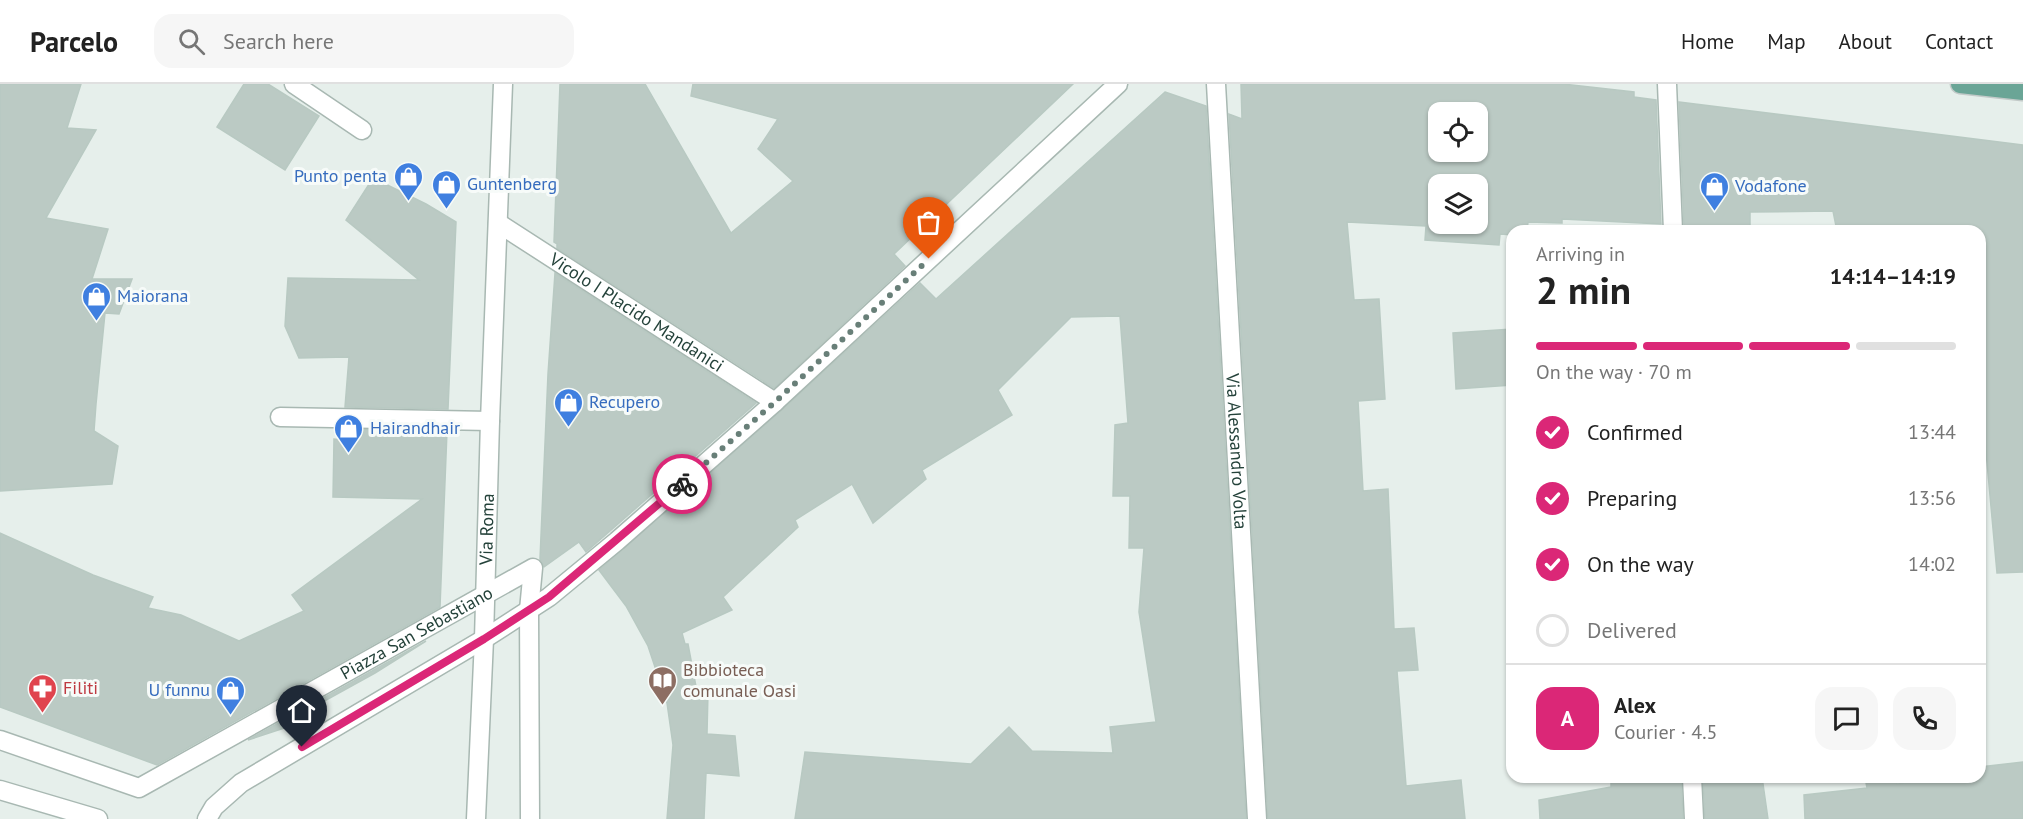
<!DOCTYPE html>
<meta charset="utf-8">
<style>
body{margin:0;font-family:"PT Sans",sans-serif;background:#f6f6f6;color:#222;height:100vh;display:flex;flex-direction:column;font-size:22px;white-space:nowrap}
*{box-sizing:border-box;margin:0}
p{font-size:20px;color:#767676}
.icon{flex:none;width:33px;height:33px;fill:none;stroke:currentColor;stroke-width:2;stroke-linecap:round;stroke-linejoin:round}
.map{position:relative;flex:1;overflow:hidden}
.drawer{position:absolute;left:1506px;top:141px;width:480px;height:558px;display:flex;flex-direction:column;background:#fff;border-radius:18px;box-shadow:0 2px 4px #0004}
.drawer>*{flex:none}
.controls{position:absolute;left:1428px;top:18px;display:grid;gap:12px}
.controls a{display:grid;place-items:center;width:60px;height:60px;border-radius:12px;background:#fff;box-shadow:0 2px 4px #0004;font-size:30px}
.pin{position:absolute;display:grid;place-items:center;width:51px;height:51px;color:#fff;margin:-62px -26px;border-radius:50% 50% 50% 0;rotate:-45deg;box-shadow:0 0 6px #0007}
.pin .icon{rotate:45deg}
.courier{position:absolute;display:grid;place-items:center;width:60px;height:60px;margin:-30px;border:4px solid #db2777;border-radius:50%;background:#fff;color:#222;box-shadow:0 2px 8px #0007}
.head em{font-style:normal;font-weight:700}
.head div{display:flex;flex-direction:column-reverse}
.head{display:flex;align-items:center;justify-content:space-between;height:102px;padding:0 30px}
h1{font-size:39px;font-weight:700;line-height:45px}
.bar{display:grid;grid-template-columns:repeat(4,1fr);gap:9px 6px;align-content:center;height:72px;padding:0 30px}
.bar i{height:8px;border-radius:4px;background:#e0e0e0}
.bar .active{background:#db2777}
.bar p{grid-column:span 4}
.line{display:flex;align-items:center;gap:15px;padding:0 30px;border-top:2px solid #e0e0e0}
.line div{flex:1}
.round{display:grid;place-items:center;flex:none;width:63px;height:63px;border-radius:18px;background:#f6f6f6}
ol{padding:0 30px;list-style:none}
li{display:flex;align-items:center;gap:18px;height:66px}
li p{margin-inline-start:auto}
li .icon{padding:6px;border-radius:50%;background:#db2777;color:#fff;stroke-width:4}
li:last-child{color:#767676}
li i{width:33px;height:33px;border:3px solid #e0e0e0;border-radius:50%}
header{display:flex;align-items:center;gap:36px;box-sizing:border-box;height:84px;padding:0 30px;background:#fff;border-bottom:2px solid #e0e0e0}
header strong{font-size:28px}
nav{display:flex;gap:33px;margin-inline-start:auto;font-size:21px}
.search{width:420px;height:54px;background:#f6f6f6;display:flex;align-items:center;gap:15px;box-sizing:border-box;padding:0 21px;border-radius:18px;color:#767676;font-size:22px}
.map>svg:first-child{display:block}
.building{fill:#bbcac4;stroke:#b8c9c2;stroke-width:1.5;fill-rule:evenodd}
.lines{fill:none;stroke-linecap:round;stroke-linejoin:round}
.service-casing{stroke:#a8b8b2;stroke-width:21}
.pedestrian-casing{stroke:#a8b8b2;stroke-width:21}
.minor-casing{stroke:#a8b8b2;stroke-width:21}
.primary-casing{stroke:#c2cac8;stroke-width:21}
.service{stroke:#fff;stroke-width:18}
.pedestrian{stroke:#fff;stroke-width:18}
.minor{stroke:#fff;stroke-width:18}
.primary{stroke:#6aa596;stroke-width:18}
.done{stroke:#687f78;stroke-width:6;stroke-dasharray:0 10.8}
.route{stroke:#db2777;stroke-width:8}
.labels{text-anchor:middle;stroke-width:6;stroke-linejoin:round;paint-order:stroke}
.shop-label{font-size:18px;fill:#366cbe;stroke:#f7fbf9;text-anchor:start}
.street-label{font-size:18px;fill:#24423a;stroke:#f7fbf9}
.education-label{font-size:18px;fill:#785e54;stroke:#f7fbf9;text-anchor:start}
.health-label{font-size:18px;fill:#be3a42;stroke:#f7fbf9;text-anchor:start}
</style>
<header>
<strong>Parcelo</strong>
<div class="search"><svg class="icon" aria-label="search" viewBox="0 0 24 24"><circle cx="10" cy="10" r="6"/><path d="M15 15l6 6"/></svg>Search here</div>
<nav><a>Home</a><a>Map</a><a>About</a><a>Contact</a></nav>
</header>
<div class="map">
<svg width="2023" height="735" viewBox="0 0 2023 735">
<rect width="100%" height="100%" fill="#e6efeb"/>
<g class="building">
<path d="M0,0H81L67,44L96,46L46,134L108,145L92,195H132L119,230L105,229L96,320L94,347L118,362L112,400L0,407Z"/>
<path d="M244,0H268L319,32L285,86L217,43Z"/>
<path d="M560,0H645L731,149L793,97L758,65L778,35L691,12L693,0H1073L894,170L905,182L774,304L557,164V160L554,158Z"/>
<path d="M1241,0H1563L1634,8V13L1656,16L1661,140L1562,135V139L1528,138L1527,147H1512V151L1500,150L1499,161L1425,156L1426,142L1347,138L1354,216L1379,215L1385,315L1358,317L1363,407L1388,405L1394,545L1414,544L1418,586L1397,587L1406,702L1461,696L1465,735H1268L1229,30L1242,35ZM1438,28H1478V68H1438ZM1438,100H1478V140H1438Z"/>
<path d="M1165,8L1206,22L1246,735H795L805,668L971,680L1009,643L1032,667L1113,669L1110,643L1156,638L1139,528L1144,464H1129L1130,412H1113L1115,341L1128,339L1120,232L1071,233L998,306L1012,331L922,386L926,395L873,439L852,400L795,436L798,443L723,513L732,526L682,549L685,560H688L697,608H708L707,650L735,652L739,692L706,689L704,735H667L673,661L667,619L648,562L626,522L599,486L782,326L920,199L936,215Z"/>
<path d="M1679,18L2023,61V488L1997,489L1984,345H1980V147H1837L1833,127L1750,128V147H1703V143L1684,142Z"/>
<path d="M373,94L426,120L456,138L448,325L345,323L349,273L299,274L285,242L288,194L419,196L346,136Z"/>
<path d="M555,189L756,319L586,468L579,458L544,483L540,475L548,290Z"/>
<path d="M1512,245V301L1456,305L1453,249Z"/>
<path d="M344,345L447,347L440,523L157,681L0,623V449L93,491L153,513L148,524L181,531L239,557L304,527L292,511L422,415L333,413L334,355L343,356Z"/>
<path d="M426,557L375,589L308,626L324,631L248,656Z"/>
<path d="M2023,678V735H1805L1804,711L1867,704L1865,693H1894L1897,700L1960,693H1980V683Z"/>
<path d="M1611,693H1681L1683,735H1540L1539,716L1611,703Z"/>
<path d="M1703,693H1762L1768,735H1705Z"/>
</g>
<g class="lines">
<defs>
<path id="service" d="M294,0L362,46"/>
<g id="pedestrian">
<path d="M280,333L490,337"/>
<path id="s1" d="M0,656L139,704L533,484L529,526L530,735"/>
</g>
<g id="minor">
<path id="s2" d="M1216,0L1257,735"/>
<path d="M1667,0L1673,147"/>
<path id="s3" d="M498,139L775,318"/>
<path d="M1692,693L1694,735"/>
<path d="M0,706L98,735"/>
<path d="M207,735L214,723L241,699L484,555L549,513L617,457L775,318L1118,0"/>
<path id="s4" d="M476,735L484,555L490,337L503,0"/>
</g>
<path id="primary" d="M1960,0L2023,7"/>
</defs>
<use href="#service" class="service-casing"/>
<use href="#pedestrian" class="pedestrian-casing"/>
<use href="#minor" class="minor-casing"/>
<use href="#primary" class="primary-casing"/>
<use href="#service" class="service"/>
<use href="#pedestrian" class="pedestrian"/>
<use href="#minor" class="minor"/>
<use href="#primary" class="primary"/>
</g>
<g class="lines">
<path class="done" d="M682,400L775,318L929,175"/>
<path class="route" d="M302,663L484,555L549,513L682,400"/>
</g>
<defs>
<symbol id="shop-pin" viewBox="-11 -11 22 30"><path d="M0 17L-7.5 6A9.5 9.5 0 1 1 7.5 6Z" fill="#3f7fe0" stroke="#f7fbf9"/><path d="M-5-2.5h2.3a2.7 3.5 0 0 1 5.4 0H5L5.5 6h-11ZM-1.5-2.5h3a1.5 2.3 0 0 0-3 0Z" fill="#fff"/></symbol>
<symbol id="library-pin" viewBox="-11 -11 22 30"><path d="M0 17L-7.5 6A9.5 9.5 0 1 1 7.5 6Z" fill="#8d6e63" stroke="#f7fbf9"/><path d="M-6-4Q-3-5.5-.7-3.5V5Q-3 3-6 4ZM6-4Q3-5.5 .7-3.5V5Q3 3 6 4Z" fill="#fff"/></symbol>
<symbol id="pharmacy-pin" viewBox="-11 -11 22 30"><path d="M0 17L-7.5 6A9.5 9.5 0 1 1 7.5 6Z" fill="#e0444e" stroke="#f7fbf9"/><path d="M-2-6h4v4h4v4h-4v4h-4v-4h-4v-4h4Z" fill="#fff"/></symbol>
</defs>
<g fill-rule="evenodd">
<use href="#shop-pin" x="392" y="76" width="33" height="45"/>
<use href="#shop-pin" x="430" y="84" width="33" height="45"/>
<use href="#shop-pin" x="1698" y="86" width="33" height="45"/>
<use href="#shop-pin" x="80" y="196" width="33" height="45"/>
<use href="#shop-pin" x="552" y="302" width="33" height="45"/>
<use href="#shop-pin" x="332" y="328" width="33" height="45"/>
<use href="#library-pin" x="646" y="580" width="33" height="45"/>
<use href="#pharmacy-pin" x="26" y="588" width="33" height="45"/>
<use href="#shop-pin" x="214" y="590" width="33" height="45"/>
</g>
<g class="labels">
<g class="shop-label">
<text x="387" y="98" text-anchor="end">Punto penta</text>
<text x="467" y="106">Guntenberg</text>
<text x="1735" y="108">Vodafone</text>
<text x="117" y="218">Maiorana</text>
<text x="589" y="324">Recupero</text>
<text x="370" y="350">Hairandhair</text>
<text x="210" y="612" text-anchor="end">U funnu</text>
</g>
<g class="street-label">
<text dy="6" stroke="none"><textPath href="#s3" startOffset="165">Vicolo I Placido Mandanici</textPath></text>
<text dy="6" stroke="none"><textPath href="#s2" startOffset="368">Via Alessandro Volta</textPath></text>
<text dy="6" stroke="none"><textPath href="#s4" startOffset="290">Via Roma</textPath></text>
<text dy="6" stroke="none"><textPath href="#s1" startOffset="465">Piazza San Sebastiano</textPath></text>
</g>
<g class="education-label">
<text x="683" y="592">Bibbioteca<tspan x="683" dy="21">comunale Oasi</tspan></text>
</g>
<g class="health-label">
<text x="63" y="610">Filiti</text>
</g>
</g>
</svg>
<div class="controls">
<a><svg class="icon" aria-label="locate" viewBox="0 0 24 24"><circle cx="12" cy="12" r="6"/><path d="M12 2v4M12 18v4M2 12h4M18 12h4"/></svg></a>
<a><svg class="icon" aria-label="layers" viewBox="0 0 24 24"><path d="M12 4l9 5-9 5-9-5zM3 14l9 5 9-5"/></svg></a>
</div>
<div class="pin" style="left:929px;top:175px;background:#ea580c"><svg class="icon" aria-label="bag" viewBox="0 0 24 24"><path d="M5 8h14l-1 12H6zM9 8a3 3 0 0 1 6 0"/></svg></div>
<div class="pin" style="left:302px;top:663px;background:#1f2937"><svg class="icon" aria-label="home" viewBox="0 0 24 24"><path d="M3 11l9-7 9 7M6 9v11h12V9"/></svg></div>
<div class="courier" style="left:682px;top:400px"><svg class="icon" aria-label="bike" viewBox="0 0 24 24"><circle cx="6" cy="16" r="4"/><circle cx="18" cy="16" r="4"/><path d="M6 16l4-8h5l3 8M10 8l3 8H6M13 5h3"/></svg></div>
<section class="drawer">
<div class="head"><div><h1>2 min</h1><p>Arriving in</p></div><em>14:14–14:19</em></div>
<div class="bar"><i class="active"></i><i class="active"></i><i class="active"></i><i></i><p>On the way · 70 m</p></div>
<ol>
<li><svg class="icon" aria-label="check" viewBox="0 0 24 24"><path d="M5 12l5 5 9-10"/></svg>Confirmed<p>13:44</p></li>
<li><svg class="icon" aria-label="check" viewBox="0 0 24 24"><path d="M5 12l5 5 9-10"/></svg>Preparing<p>13:56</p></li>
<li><svg class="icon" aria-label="check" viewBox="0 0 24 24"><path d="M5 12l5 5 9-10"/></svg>On the way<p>14:02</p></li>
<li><i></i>Delivered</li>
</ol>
<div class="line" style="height:108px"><b class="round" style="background:#db2777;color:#fff">A</b><div><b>Alex</b><p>Courier · 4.5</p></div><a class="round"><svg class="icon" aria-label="chat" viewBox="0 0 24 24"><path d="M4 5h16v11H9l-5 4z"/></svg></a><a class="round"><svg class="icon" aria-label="phone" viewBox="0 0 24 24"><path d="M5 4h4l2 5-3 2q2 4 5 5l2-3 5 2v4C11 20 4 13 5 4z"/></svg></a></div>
</section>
</div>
